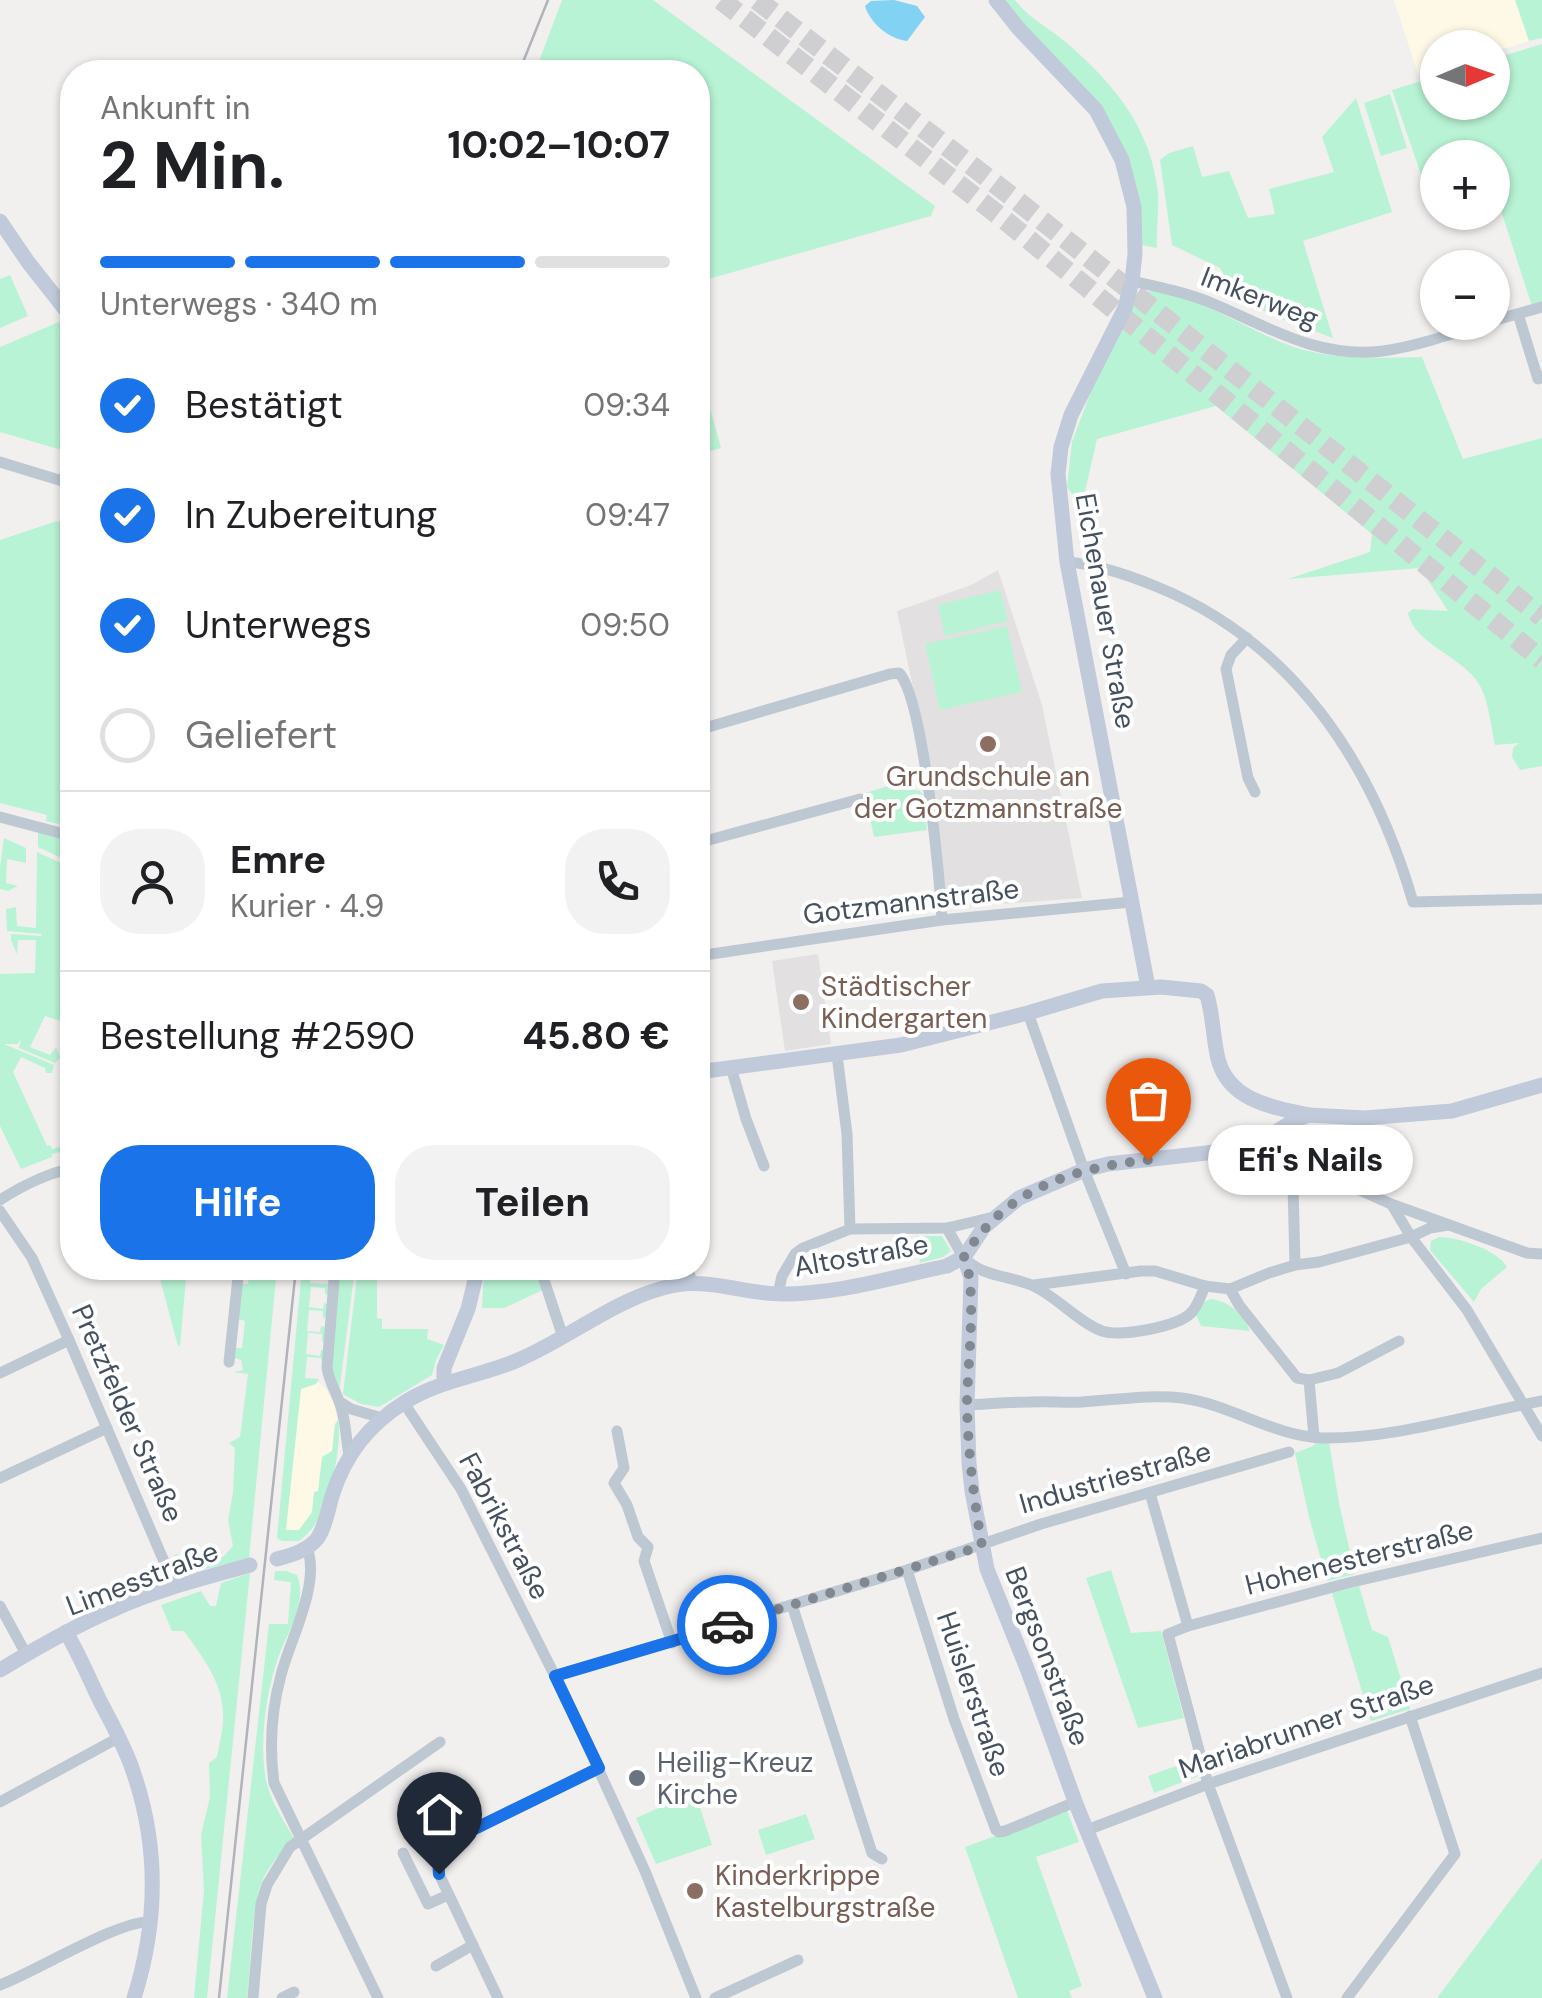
<!DOCTYPE html>
<html lang="de">
<meta charset="utf-8">
<style>
body{margin:0;font-family:"DM Sans",sans-serif;background:#f2f2f2;color:#202124;height:100vh;display:flex;flex-direction:column;font-size:38px;white-space:nowrap}
*{box-sizing:border-box;margin:0}
p{font-size:32px;color:#757577}
.icon{flex:none;width:55px;height:55px;fill:none;stroke:currentColor;stroke-width:2;stroke-linecap:round;stroke-linejoin:round}
.map{position:relative;flex:1;overflow:hidden}
.sheet{position:absolute;left:60px;top:60px;width:650px;height:1220px;display:flex;flex-direction:column;background:#fff;border-radius:40px;box-shadow:0 2px 8px #0004}
.sheet>*{flex:none}
.needle{width:65px;rotate:88deg}
.controls{position:absolute;left:1420px;top:30px;display:grid;gap:20px}
.controls a{display:grid;place-items:center;width:90px;height:90px;border-radius:50%;background:#fff;box-shadow:0 2px 8px #0004;font-size:50px}
.pin{position:absolute;display:grid;place-items:center;width:85px;height:85px;color:#fff;margin:-102px -42px;border-radius:50% 50% 50% 0;rotate:-45deg;box-shadow:0 0 10px #0007}
.pin .icon{rotate:45deg}
.courier{position:absolute;display:grid;place-items:center;width:100px;height:100px;margin:-50px;border:8px solid #1a73e8;border-radius:50%;background:#fff;color:#222;box-shadow:0 2px 12px #0007}
.bubble{position:absolute;height:70px;border-radius:35px;background:#fff;box-shadow:0 2px 8px #0004;font-size:32px;font-weight:700;line-height:70px;text-align:center}
.headline em{font-style:normal;font-weight:700}
.headline div{display:flex;flex-direction:column-reverse}
.headline{display:flex;align-items:center;justify-content:space-between;height:170px;padding:0 40px}
h1{font-size:65px;font-weight:700;line-height:75px}
.bar{display:grid;grid-template-columns:repeat(4,1fr);gap:15px 10px;align-content:center;height:120px;padding:0 40px}
.bar i{height:12px;border-radius:8px;background:#e0e0e0}
.bar .current{background:#1a73e8}
.bar p{grid-column:span 4}
.line{display:flex;align-items:center;gap:25px;padding:0 40px;border-top:2px solid #e0e0e0}
.line div{flex:1}
.round{display:grid;place-items:center;flex:none;width:105px;height:105px;border-radius:40px;background:#f2f2f2}
ol{padding:0 40px;list-style:none}
li{display:flex;align-items:center;gap:30px;height:110px}
li p{margin-inline-start:auto}
li .icon{padding:10px;border-radius:50%;background:#1a73e8;color:#fff;stroke-width:4}
li:last-child{color:#757577}
li i{width:55px;height:55px;border:5px solid #e0e0e0;border-radius:50%}
.button{display:flex;gap:20px;margin-top:auto;padding:20px 40px}
.button a{flex:1;height:115px;border-radius:40px;background:#1a73e8;color:#fff;font-size:40px;font-weight:700;line-height:115px;text-align:center}
.button a+a{background:#f2f2f2;color:#202124}
.map>svg:first-child{display:block}
.commercial{fill:#fef9e7}
.education{fill:#e3e0e1}
.green{fill:#b9f3d5}
.water{fill:#82d2f4}
.lines{fill:none;stroke-linecap:round;stroke-linejoin:round}
.highway-tunnel{stroke:#cfcfd2;stroke-width:20;stroke-dasharray:20 10;stroke-linecap:butt}
.street{stroke:#bec8d2;stroke-width:11}
.secondary{stroke:#c0cada;stroke-width:15}
.rail{stroke:#b0b3ba;stroke-width:2.5}
.done{stroke:#828891;stroke-width:10;stroke-dasharray:0 18}
.route{stroke:#1a73e8;stroke-width:12}
.education-dot{fill:#8d6e63;stroke:#fff;stroke-width:4}
.worship-dot{fill:#6b7280;stroke:#fff;stroke-width:4}
.labels{text-anchor:middle;stroke-width:8;stroke-linejoin:round;paint-order:stroke}
.street-label{font-size:28px;fill:#45505e;stroke:#fff}
.education-label{font-size:28px;fill:#785e54;stroke:#fff;text-anchor:start}
.worship-label{font-size:28px;fill:#5b616d;stroke:#fff;text-anchor:start}
</style>
<div class="map">
<svg width="1542" height="1998" viewBox="0 0 1542 1998">
<rect width="100%" height="100%" fill="#f2efef"/>
<g class="commercial">
<path d="M1394,0H1515L1529,41L1493,52L1492,48H1438L1437,68L1418,74Z"/>
<path d="M298,1381L318,1382L326,1389L334,1403L339,1429L316,1521L282,1541Z"/>
</g>
<g class="education">
<path d="M998,570L1042,705L1082,898L947,908L933,784L897,611L971,585Z"/>
<path d="M818,954L831,1044L785,1051L772,961Z"/>
</g>
<g class="green">
<path d="M562,0H653L935,206L931,216L698,282V72H535Z"/>
<path d="M1003,0H1015C1029,19 1051,29 1069,45C1115,85 1152,130 1158,194C1159,212 1156,230 1157,248L1141,245L1125,153Z"/>
<path d="M1515,0H1542V38L1529,41Z"/>
<path d="M1542,44V304L1532,306L1493,186L1492,158H1438L1437,189L1427,192L1392,90L1437,76L1438,102H1492L1493,59Z"/>
<path d="M1390,94L1407,148L1381,156L1364,103Z"/>
<path d="M1356,98L1392,212L1303,241L1333,338L1268,314L1238,293L1227,281L1220,268L1172,245L1160,160L1169,153L1193,146L1202,177L1229,171L1248,218L1275,214L1269,189L1334,172L1322,137Z"/>
<path d="M10,275L28,316L0,328V279Z"/>
<path d="M1153,291C1201,297 1239,325 1283,343C1327,361 1376,358 1422,357L1463,459L1542,438V766L1520,770L1512,757L1513,748L1519,743L1495,745C1491,727 1489,701 1479,684C1462,656 1414,644 1408,613L1413,609L1448,611L1420,568L1288,579L1370,552L1372,534L1216,406L1097,439L1085,492L1075,498L1067,487L1072,442L1096,378L1135,293Z"/>
<path d="M66,319L72,326V453L0,432V347Z"/>
<path d="M698,365L721,448L698,455Z"/>
<path d="M57,521L72,526V827L46,821L47,815L0,803V540Z"/>
<path d="M1000,590L1008,621L945,636L938,605Z"/>
<path d="M1007,626L1022,692L940,710L925,644Z"/>
<path d="M911,779L914,790L920,791L923,795L927,830L874,837L865,793Z"/>
<path d="M38,831L72,841V863L38,847Z"/>
<path d="M4,838L26,848V863L7,859L6,883L18,886L8,891L0,889V867Z"/>
<path d="M37,852L72,868V925L70,926L72,928V1025L45,1016L30,1047L50,1055L56,1047L60,1058L55,1063L19,1048L21,1038L18,1044H4L54,1065L52,1073H46L45,1068L21,1057L13,1072L47,1146L50,1145L52,1149L60,1147L62,1155L59,1152L52,1154V1157L21,1169L0,1126V974L35,973L36,940H18L17,954L11,940V934L41,936L42,934L7,931L6,909L16,907L17,926L36,928Z"/>
<path d="M916,1236H942L951,1251L943,1257L920,1263Z"/>
<path d="M1439,1237C1458,1237 1498,1250 1507,1267L1481,1289L1474,1302L1430,1250L1431,1241Z"/>
<path d="M157,1268H187L180,1346H178Z"/>
<path d="M250,1268H277L249,1558L187,1574L179,1570L174,1555L178,1554L186,1563H190L191,1555L204,1551L212,1558L223,1557L233,1546L228,1520L233,1493L235,1448L229,1443L240,1437L248,1374L233,1372L243,1370L241,1360L234,1358L235,1348H242L245,1321L238,1319L242,1284H248Z"/>
<path d="M302,1268H311L310,1283L327,1284L330,1279L328,1294H325V1288L311,1287L309,1307L323,1309L324,1303L327,1304L326,1317L323,1318V1311L309,1310L307,1331L320,1332L321,1326L325,1327L324,1342L322,1341V1334L308,1333L306,1354L320,1356L321,1350H324L322,1364L321,1358L307,1357L305,1378L319,1379L316,1384L301,1389L286,1530H299L312,1512L314,1492L318,1491L322,1457L332,1451L335,1424L338,1420C343,1444 329,1503 316,1523C312,1530 305,1536 299,1541H282L277,1538Z"/>
<path d="M341,1268H355L339,1393C322,1359 337,1305 341,1268Z"/>
<path d="M358,1268H377V1318L382,1319V1329H428L427,1339L444,1345L436,1360L432,1375L379,1407L361,1404L343,1394Z"/>
<path d="M484,1268H538L545,1289L504,1308H482Z"/>
<path d="M1210,1299C1228,1300 1244,1315 1250,1331L1201,1326L1196,1315L1199,1305Z"/>
<path d="M1318,1440L1329,1442L1339,1503L1355,1574L1327,1581L1309,1517L1295,1453L1313,1446Z"/>
<path d="M1111,1570L1131,1633L1161,1631L1184,1718L1138,1728L1086,1578Z"/>
<path d="M275,1571H286L297,1575C308,1604 287,1632 278,1658C266,1693 260,1737 265,1774C268,1797 282,1819 294,1838C282,1851 267,1867 261,1884C251,1914 251,1966 247,1998H227L269,1624H288L291,1582L274,1580Z"/>
<path d="M250,1573L207,1998H194L204,1890L201,1835L210,1797L209,1763L217,1757C219,1745 223,1731 223,1718C224,1683 203,1658 184,1631H172L161,1605L201,1591L210,1606H216L221,1583Z"/>
<path d="M1359,1586L1372,1630L1388,1637L1410,1709L1371,1721L1332,1593Z"/>
<path d="M1193,1760L1198,1776L1154,1793L1148,1776Z"/>
<path d="M695,1792L712,1845L656,1864L636,1818Z"/>
<path d="M1067,1810L1079,1842L1036,1857L1082,1986L1069,1991L1072,1998H1018L965,1847Z"/>
<path d="M806,1814L815,1839L766,1855L758,1830Z"/>
<path d="M1542,1858V1998H1437Z"/>
</g>
<path class="water" d="M894,0L917,6L925,17L907,41C889,39 870,23 865,6L871,1Z"/>
<g class="lines">
<g class="highway-tunnel">
<path d="M721,0L1006,221L1542,660"/>
<path d="M757,0L1011,196L1542,617"/>
</g>
<g class="street">
<path d="M1132,281C1159,287 1188,293 1214,304C1270,328 1319,359 1383,351C1419,346 1454,333 1488,322"/>
<path d="M1518,314L1538,379L1542,377"/>
<path d="M1492,321L1542,307"/>
<path d="M0,462L72,484"/>
<path d="M1067,562C1097,564 1128,575 1155,586C1293,641 1373,764 1413,902L1542,899"/>
<path d="M1247,638L1231,655L1226,669L1248,778L1255,792"/>
<path d="M698,730L890,674L899,673C923,697 940,879 942,920"/>
<path d="M0,817L72,836"/>
<path d="M698,843L860,799"/>
<path d="M698,956L942,920L1131,902"/>
<path d="M1028,1013L1084,1170L1126,1274"/>
<path d="M837,1055L847,1134L850,1229"/>
<path d="M731,1067L746,1119L764,1166"/>
<path d="M1280,1130L1293,1186L1295,1265"/>
<path d="M1251,1148L1279,1151L1292,1160L1391,1204L1527,1253L1542,1254"/>
<path d="M0,1200C23,1185 46,1174 72,1168"/>
<path d="M1392,1205L1411,1237L1467,1310L1542,1436"/>
<path d="M0,1211L32,1258L69,1340L175,1587"/>
<path d="M947,1228C952,1237 957,1246 962,1255C979,1277 1008,1275 1031,1285C1054,1294 1079,1323 1102,1331C1121,1337 1177,1327 1191,1313C1198,1306 1201,1295 1205,1286L1230,1289L1269,1273L1295,1265L1319,1262L1411,1237L1430,1228L1448,1225"/>
<path d="M335,1268L327,1368C329,1382 337,1393 341,1407C346,1423 346,1439 349,1455"/>
<path d="M540,1268L563,1337"/>
<path d="M686,1268L690,1275L691,1284"/>
<path d="M1034,1285L1141,1271H1155L1205,1286"/>
<path d="M1230,1289L1239,1305L1297,1378L1309,1380L1314,1437"/>
<path d="M778,1294L782,1276L795,1254L803,1248L850,1229L947,1228L994,1217"/>
<path d="M229,1362L239,1268"/>
<path d="M0,1373L69,1340"/>
<path d="M1309,1380L1338,1373L1399,1341"/>
<path d="M340,1402L351,1409L382,1418"/>
<path d="M404,1403L461,1489L563,1692L645,1871L696,1998"/>
<path d="M967,1405C988,1404 1008,1402 1029,1402C1047,1401 1065,1403 1082,1402C1116,1400 1149,1394 1182,1398C1230,1404 1273,1436 1322,1438C1395,1439 1471,1414 1542,1401"/>
<path d="M617,1431L624,1468L614,1483L627,1505L638,1537L648,1547L644,1561L672,1643"/>
<path d="M0,1478L107,1428"/>
<path d="M1150,1493L1188,1626L1168,1634L1208,1784L1287,1998"/>
<path d="M307,1548C321,1583 290,1640 281,1675C271,1712 269,1746 274,1783L378,1998"/>
<path d="M907,1570L954,1719L996,1830L999,1832L1005,1831L1075,1802"/>
<path d="M792,1605L872,1853L882,1859"/>
<path d="M0,1606L26,1654"/>
<path d="M1188,1626L1348,1583L1542,1538"/>
<path d="M555,1676L907,1570L1041,1524L1289,1452"/>
<path d="M0,1802L118,1738"/>
<path d="M1087,1830L1208,1784L1542,1673"/>
<path d="M403,1853L428,1904L448,1895"/>
<path d="M436,1966L473,1945"/>
<path d="M0,1985C35,1972 121,1919 151,1922"/>
<path d="M253,1998L261,1904L267,1885L290,1847L440,1742"/>
<path d="M282,1998L294,1992"/>
<path d="M498,1998L439,1874L440,1857L446,1847L460,1836L599,1768"/>
<path d="M715,1998L798,1960"/>
<path d="M1347,1998L1455,1854L1410,1716"/>
</g>
<g class="secondary">
<path d="M996,0L1019,29L1096,110L1122,160L1134,207L1135,254L1132,281L1125,308L1071,415L1061,447L1058,474L1067,562L1148,987"/>
<path d="M0,221L28,262L72,318"/>
<path d="M698,1072L901,1045L1028,1013L1102,991L1161,987L1201,991L1207,995C1213,1015 1213,1038 1218,1059C1229,1101 1272,1107 1309,1115"/>
<path d="M964,1257L971,1278L967,1405L969,1463L972,1491L987,1569L1028,1671L1076,1804L1155,1998"/>
<path d="M444,1383V1368L468,1309L478,1268"/>
<path d="M277,1559C291,1555 307,1551 317,1539C325,1528 328,1510 332,1496C345,1455 368,1425 405,1402C440,1380 481,1376 518,1360C572,1337 618,1296 676,1285C712,1279 747,1294 782,1294C839,1294 893,1277 947,1266L964,1257L984,1227L1019,1198L1084,1170L1108,1164L1251,1148L1293,1121L1309,1115L1365,1118L1452,1111L1542,1085"/>
<path d="M66,1632C79,1654 89,1678 100,1701C112,1724 125,1747 133,1771C159,1846 158,1922 134,1998"/>
<path d="M0,1670C38,1647 76,1625 117,1608C159,1589 205,1578 250,1565"/>
</g>
<g class="rail">
<path d="M519,72L548,0"/>
<path d="M219,1998L296,1268"/>
</g>
</g>
<g class="lines">
<path class="done" d="M727,1625L982,1546C974,1499 968,1453 967,1405C967,1368 978,1287 964,1257C1005,1189 1073,1168 1148,1160"/>
<path class="route" d="M439,1874C437,1856 446,1846 460,1836L599,1768L555,1676L727,1625"/>
</g>
<g class="education-dot">
<circle cx="988" cy="744" r="10"/>
<circle cx="801" cy="1002" r="10"/>
<circle cx="695" cy="1891" r="10"/>
</g>
<circle class="worship-dot" cx="637" cy="1778" r="10"/>
<g class="labels">
<g class="street-label">
<text transform="translate(1260 297) rotate(21)" y="10">Imkerweg</text>
<text transform="translate(1106 611) rotate(80)" y="10">Eichenauer Straße</text>
<text transform="translate(911 901) rotate(-7)" y="10">Gotzmannstraße</text>
<text transform="translate(861 1255) rotate(-10)" y="10">Altostraße</text>
<text transform="translate(128 1413) rotate(66)" y="10">Pretzfelder Straße</text>
<text transform="translate(1115 1477) rotate(-16)" y="10">Industriestraße</text>
<text transform="translate(505 1526) rotate(62)" y="10">Fabrikstraße</text>
<text transform="translate(1359 1557) rotate(-14)" y="10">Hohenesterstraße</text>
<text transform="translate(142 1578) rotate(-21)" y="10">Limesstraße</text>
<text transform="translate(1048 1656) rotate(69)" y="10">Bergsonstraße</text>
<text transform="translate(974 1694) rotate(71)" y="10">Huislerstraße</text>
<text transform="translate(1306 1726) rotate(-19)" y="10">Mariabrunner Straße</text>
</g>
<g class="education-label">
<text x="988" y="786" text-anchor="middle">Grundschule an<tspan x="988" dy="32">der Gotzmannstraße</tspan></text>
<text x="821" y="996">Städtischer<tspan x="821" dy="32">Kindergarten</tspan></text>
<text x="715" y="1885">Kinderkrippe<tspan x="715" dy="32">Kastelburgstraße</tspan></text>
</g>
<g class="worship-label">
<text x="657" y="1772">Heilig-Kreuz<tspan x="657" dy="32">Kirche</tspan></text>
</g>
</g>
</svg>
<div class="controls">
<a><svg class="needle" viewBox="-14 -14 28 28"><path d="M0-13l5 13h-10z" fill="#e53935"/><path d="M0 13l5-13h-10z" fill="#757577"/></svg></a>
<a>+</a>
<a>−</a>
</div>
<div class="pin" style="left:1148px;top:1160px;background:#ea580c"><svg class="icon" aria-label="bag" viewBox="0 0 24 24"><path d="M5 8h14l-1 12H6zM9 8a3 3 0 0 1 6 0"/></svg></div>
<div class="pin" style="left:439px;top:1874px;background:#1f2937"><svg class="icon" aria-label="home" viewBox="0 0 24 24"><path d="M3 11l9-7 9 7M6 9v11h12V9"/></svg></div>
<div class="courier" style="left:727px;top:1625px"><svg class="icon" aria-label="car" viewBox="0 0 24 24"><path d="M5 17H2v-5l4-1 3-4h7l3 4 3 1v5h-3M9 17h6M6 11h13"/><circle cx="7" cy="17" r="2"/><circle cx="17" cy="17" r="2"/></svg></div>
<div class="bubble" style="left:1208px;top:1125px;width:205px">Efi's Nails</div>
<section class="sheet">
<div class="headline"><div><h1>2 Min.</h1><p>Ankunft in</p></div><em>10:02–10:07</em></div>
<div class="bar"><i class="current"></i><i class="current"></i><i class="current"></i><i></i><p>Unterwegs · 340 m</p></div>
<ol>
<li><svg class="icon" aria-label="check" viewBox="0 0 24 24"><path d="M5 12l5 5 9-10"/></svg>Bestätigt<p>09:34</p></li>
<li><svg class="icon" aria-label="check" viewBox="0 0 24 24"><path d="M5 12l5 5 9-10"/></svg>In Zubereitung<p>09:47</p></li>
<li><svg class="icon" aria-label="check" viewBox="0 0 24 24"><path d="M5 12l5 5 9-10"/></svg>Unterwegs<p>09:50</p></li>
<li><i></i>Geliefert</li>
</ol>
<div class="line" style="height:180px"><a class="round"><svg class="icon" aria-label="person" viewBox="0 0 24 24"><circle cx="12" cy="8" r="4"/><path d="M4 21q1-7 8-7t8 7"/></svg></a><div><b>Emre</b><p>Kurier · 4.9</p></div><a class="round"><svg class="icon" aria-label="phone" viewBox="0 0 24 24"><path d="M5 4h4l2 5-3 2q2 4 5 5l2-3 5 2v4C11 20 4 13 5 4z"/></svg></a></div>
<div class="line" style="height:130px"><div>Bestellung #2590</div><b>45.80 €</b></div>
<div class="button"><a>Hilfe</a><a>Teilen</a></div>
</section>
</div>
